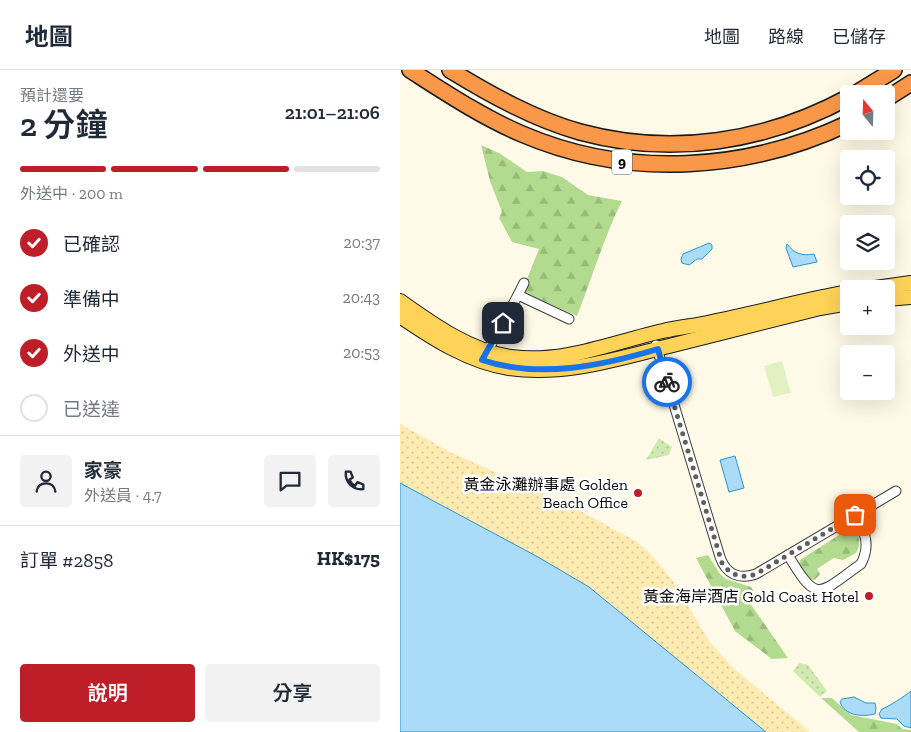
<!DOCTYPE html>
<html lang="zh-TW">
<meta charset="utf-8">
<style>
body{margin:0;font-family:"Zilla Slab","Noto Sans TC",serif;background:#f2f2f3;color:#1f2937;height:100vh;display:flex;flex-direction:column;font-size:19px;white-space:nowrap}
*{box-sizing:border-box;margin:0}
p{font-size:16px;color:#747a83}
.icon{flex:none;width:28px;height:28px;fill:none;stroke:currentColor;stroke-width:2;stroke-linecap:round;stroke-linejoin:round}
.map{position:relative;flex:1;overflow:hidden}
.side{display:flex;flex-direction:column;background:#fff;width:400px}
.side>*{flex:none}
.needle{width:32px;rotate:341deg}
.tools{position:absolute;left:440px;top:15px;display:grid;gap:10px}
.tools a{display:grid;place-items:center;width:55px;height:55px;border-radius:5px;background:#fff;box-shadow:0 5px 20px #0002;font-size:25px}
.pin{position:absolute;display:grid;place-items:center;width:42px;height:42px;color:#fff;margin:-21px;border-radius:10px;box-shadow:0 2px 8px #0006}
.courier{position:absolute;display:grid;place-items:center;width:50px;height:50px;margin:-25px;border:4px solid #1a73e8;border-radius:50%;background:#fff;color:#222;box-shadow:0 1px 6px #0007}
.headline em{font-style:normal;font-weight:600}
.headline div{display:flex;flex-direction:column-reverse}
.headline{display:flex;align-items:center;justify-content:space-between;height:85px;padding:0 20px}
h1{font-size:32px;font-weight:600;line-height:38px}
.bar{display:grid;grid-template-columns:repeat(4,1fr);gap:8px 5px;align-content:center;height:60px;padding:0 20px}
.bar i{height:6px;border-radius:4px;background:#e0e1e3}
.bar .active{background:#bd1e28}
.bar p{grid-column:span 4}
.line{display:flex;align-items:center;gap:12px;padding:0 20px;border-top:1px solid #e0e1e3}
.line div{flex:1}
.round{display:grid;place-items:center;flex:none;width:52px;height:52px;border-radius:5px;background:#f2f2f3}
ol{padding:0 20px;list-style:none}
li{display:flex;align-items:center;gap:15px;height:55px}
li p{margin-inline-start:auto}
li .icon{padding:5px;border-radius:50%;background:#bd1e28;color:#fff;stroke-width:4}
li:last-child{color:#747a83}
li i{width:28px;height:28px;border:2px solid #e0e1e3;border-radius:50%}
.button{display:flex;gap:10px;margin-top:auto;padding:10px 20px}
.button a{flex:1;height:58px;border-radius:5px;background:#bd1e28;color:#fff;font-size:20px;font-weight:600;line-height:58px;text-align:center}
.button a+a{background:#f2f2f3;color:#1f2937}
header{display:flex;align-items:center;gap:30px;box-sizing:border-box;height:70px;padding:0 25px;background:#fff;border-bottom:1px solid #e0e1e3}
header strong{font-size:24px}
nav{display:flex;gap:28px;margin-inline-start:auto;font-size:18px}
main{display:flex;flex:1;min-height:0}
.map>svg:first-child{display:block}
.forest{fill:url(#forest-firs)}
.sand{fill:url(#sand-dots)}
.park{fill:url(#park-dots)}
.pitch{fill:#e1f1c2}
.water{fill:#aadcf8;stroke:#2e93d2}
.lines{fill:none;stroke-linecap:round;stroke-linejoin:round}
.street-casing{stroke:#3d3d3d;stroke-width:11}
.primary-casing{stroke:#1b1b1b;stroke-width:16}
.highway-casing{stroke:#1b1b1b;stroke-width:18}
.street{stroke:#fff;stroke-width:9}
.primary{stroke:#fed358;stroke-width:14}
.highway{stroke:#fa984a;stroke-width:15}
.done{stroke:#605e57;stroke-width:5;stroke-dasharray:0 9}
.route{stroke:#1a73e8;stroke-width:6}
.poi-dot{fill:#bd1e28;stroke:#fff;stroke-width:2}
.labels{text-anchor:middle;stroke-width:5;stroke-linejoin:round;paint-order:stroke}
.shield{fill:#fff;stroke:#545454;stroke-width:1}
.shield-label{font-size:15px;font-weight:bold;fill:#0a0a0a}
.poi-label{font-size:16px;fill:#0a0a0a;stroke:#fff;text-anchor:end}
</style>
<header>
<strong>地圖</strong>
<nav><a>地圖</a><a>路線</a><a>已儲存</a></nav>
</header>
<main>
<section class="side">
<div class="headline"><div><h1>2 分鐘</h1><p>預計還要</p></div><em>21:01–21:06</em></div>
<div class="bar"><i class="active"></i><i class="active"></i><i class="active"></i><i></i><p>外送中 · 200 m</p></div>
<ol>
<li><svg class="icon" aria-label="check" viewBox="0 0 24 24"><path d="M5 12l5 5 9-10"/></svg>已確認<p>20:37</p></li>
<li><svg class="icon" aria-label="check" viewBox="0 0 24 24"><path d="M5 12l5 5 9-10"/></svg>準備中<p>20:43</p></li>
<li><svg class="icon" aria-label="check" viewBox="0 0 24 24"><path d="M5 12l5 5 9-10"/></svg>外送中<p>20:53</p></li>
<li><i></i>已送達</li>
</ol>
<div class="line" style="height:90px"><a class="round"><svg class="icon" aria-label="person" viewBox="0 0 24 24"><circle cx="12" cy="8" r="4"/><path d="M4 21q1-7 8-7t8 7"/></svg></a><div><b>家豪</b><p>外送員 · 4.7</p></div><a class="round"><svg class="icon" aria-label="chat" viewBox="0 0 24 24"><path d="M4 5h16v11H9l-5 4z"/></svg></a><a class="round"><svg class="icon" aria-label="phone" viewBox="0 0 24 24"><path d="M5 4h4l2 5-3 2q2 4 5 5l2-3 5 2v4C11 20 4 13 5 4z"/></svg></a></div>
<div class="line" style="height:65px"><div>訂單 #2858</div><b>HK$175</b></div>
<div class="button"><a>說明</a><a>分享</a></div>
</section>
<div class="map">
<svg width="511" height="662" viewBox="0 0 511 662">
<defs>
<pattern id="forest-firs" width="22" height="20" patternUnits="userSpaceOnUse" patternTransform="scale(1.25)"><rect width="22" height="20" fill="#b2db8f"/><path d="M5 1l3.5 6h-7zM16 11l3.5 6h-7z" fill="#98bb7a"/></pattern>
<pattern id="sand-dots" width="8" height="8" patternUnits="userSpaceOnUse" patternTransform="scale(1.25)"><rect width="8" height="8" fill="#fdebb1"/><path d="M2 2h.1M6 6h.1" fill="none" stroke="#d8c897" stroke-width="1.8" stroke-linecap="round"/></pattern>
<pattern id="park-dots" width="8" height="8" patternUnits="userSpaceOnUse" patternTransform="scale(1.25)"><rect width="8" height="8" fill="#cfeab0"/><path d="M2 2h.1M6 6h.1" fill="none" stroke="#b0c796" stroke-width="1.8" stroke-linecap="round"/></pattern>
</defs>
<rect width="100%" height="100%" fill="#fffae7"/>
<g class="forest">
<path d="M81,75L99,83L127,102L143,101L162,107L188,125L222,131C204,167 192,208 177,246L126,223L127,209L139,179L112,172L99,148L102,142L90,111Z"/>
<path d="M450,458L455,460C460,468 461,475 456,483L443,490L434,488L417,499L420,504L415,510L408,509L399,494L400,490Z"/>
<path d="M308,485L320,504L326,509L351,517L358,528L350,533L388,588L372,589L335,561L296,488Z"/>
<path d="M421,628H432L451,645L497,654L502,659L511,660V662H459Z"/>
</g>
<path class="sand" d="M0,354L50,382L171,436L234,470L249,482L273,511L309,571L332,597L410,662H366L234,554L97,465L0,413Z"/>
<g class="park">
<path d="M259,368L272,377L269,385L246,390Z"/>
<path d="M399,593L408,595L427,621L420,627L393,601Z"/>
</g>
<path class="pitch" d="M382,291L391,323L373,327L364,296Z"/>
<g class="water">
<path d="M309,173L312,175V179L302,189H297L289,195L282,193L281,189L283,184Z"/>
<path d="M387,174C395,184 401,186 414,184L417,192L393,197L386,178Z"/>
<path d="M335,386L344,418L329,422L320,390Z"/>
<path d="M0,413L138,487L189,517L366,662H0Z"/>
<path d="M511,621V658L504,656L497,649L481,648L479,644L482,639C488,637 505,626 511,621Z"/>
<path d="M454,627L466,633H475L476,638L475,644C462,647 445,646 440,632L442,629Z"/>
</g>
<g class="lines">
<defs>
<g id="street">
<path d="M118,225L124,213"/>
<path d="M256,275L320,487C326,504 339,510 356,504L496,421"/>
<path d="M86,284L118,225L169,249"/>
<path d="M388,485C418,535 418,524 461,494C471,475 465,462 455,445"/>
</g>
<g id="primary">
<path d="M468,219L511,213"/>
<path d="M486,229L511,227"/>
<path d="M0,231C32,254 70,281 111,287C164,294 213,272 263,261C279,257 296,256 312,252C358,243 403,230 449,222"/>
<path d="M0,246C32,268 69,292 109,298C164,306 216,289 269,276C319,263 370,251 420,238L449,233"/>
</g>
<g id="highway">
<path d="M10,0C46,23 82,47 122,64C227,109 346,102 449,53"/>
<path d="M50,0C91,25 134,49 180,62C272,87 366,72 449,27"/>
<path d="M455,24L494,0"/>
<path d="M486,29L511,13"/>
</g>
</defs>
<use href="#street" class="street-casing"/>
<use href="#primary" class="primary-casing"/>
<use href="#highway" class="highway-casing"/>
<use href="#street" class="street"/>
<use href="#primary" class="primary"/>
<use href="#highway" class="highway"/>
</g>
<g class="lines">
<path class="done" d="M267,312L322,493C331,506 342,509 356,504L455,445"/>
<path class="route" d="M103,253L82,290C139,309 201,296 258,279L267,312"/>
</g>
<g class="poi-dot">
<circle cx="238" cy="423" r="5"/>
<circle cx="469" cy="526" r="5"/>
</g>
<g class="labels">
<rect class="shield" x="212" y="79.5" width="20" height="25" rx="4"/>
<g class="shield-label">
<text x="222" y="97">9</text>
</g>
<g class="poi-label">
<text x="228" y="420">黃金泳灘辦事處 Golden<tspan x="228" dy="18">Beach Office</tspan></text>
<text x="459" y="532">黃金海岸酒店 Gold Coast Hotel</text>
</g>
</g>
</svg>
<div class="tools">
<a><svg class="needle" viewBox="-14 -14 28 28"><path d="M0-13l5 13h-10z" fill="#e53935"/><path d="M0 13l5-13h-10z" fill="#747a83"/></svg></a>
<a><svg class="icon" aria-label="locate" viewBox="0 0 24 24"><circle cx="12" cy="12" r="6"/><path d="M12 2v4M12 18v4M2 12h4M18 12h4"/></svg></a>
<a><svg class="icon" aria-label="layers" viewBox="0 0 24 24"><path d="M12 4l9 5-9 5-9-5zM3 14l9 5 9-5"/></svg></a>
<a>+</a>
<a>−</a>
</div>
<div class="pin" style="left:455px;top:445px;background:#ea580c"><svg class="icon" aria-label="bag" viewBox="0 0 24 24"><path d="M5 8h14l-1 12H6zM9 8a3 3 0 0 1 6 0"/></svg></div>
<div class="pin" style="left:103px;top:253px;background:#1f2937"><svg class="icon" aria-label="home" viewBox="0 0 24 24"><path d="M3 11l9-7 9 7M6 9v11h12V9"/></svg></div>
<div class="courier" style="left:267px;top:312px"><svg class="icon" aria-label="bike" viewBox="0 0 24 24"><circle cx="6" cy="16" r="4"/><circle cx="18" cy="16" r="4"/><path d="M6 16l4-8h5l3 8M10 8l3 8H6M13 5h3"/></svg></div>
</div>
</main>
